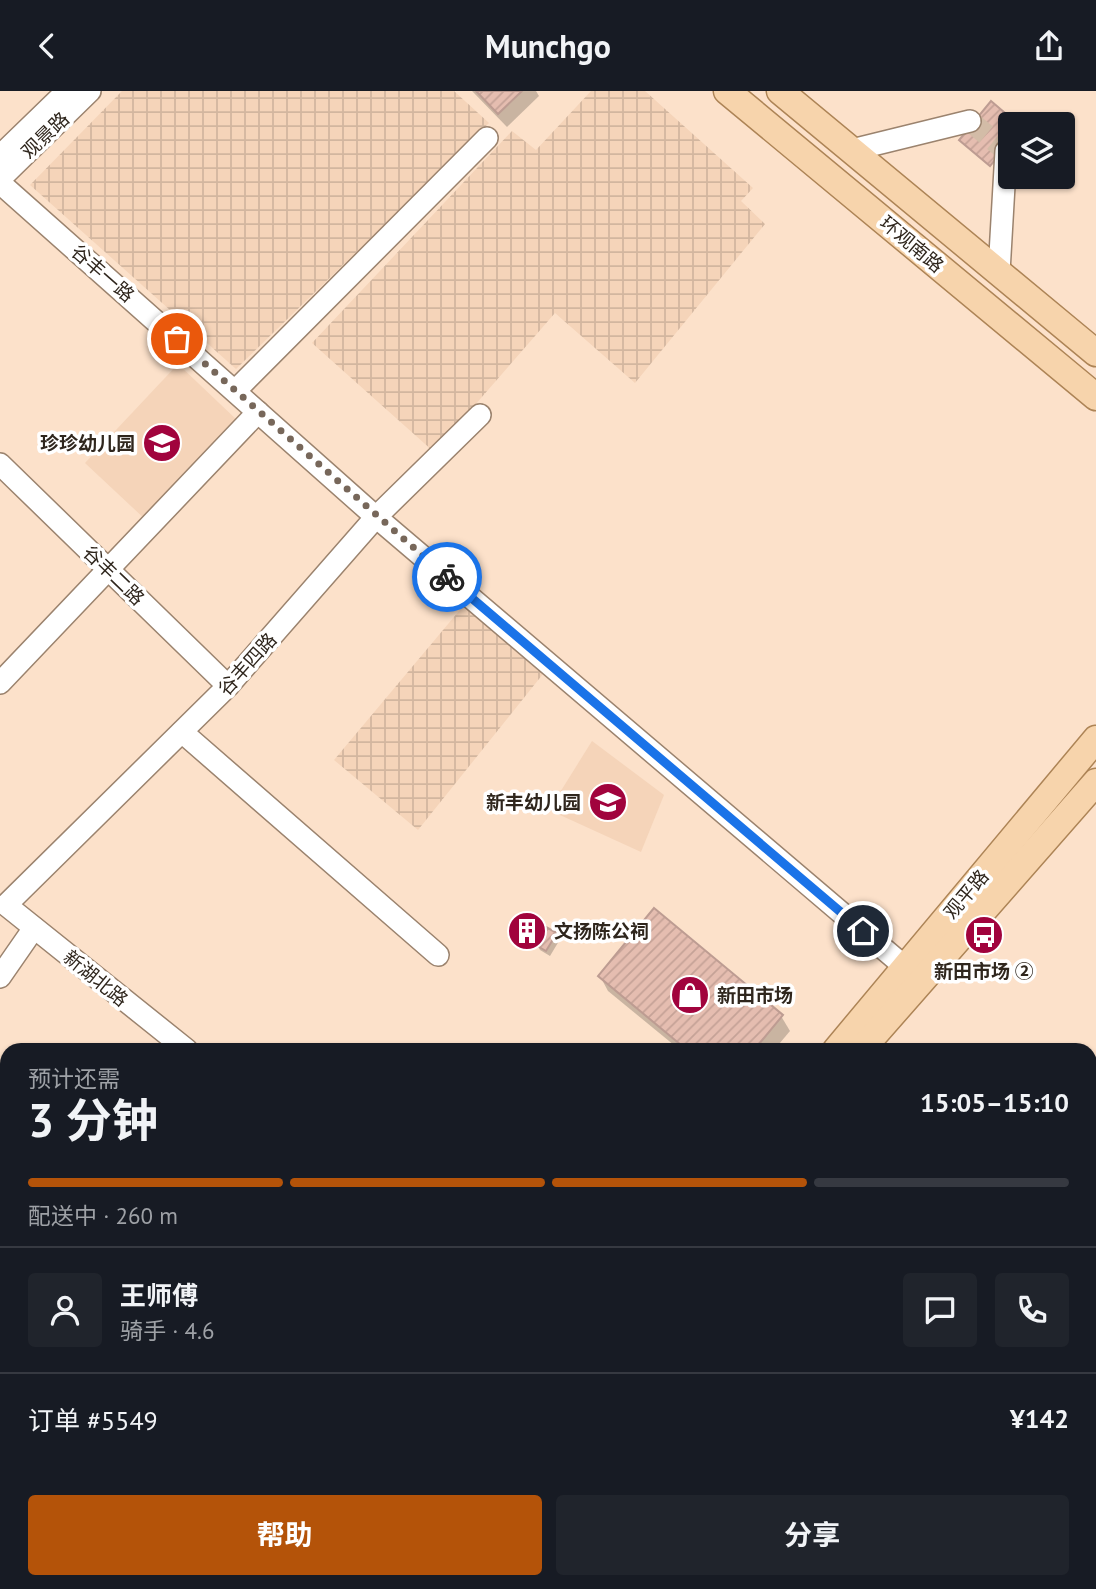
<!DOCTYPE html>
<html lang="zh">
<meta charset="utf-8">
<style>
body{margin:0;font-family:"PT Sans","Noto Sans SC",sans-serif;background:#20242c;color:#f1f3f6;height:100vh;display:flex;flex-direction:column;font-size:26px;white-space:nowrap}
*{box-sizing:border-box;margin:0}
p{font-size:23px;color:#9ea1a6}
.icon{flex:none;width:38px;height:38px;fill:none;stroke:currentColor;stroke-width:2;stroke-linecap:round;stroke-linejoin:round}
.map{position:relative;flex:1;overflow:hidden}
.drawer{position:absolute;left:0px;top:952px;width:1097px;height:546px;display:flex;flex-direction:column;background:#171b24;border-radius:21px 21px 0 0;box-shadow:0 2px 5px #0004}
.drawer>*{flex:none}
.controls{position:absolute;left:998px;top:21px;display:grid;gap:14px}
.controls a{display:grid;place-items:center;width:77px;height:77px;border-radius:7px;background:#171b24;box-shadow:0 2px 5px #0004;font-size:35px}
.pin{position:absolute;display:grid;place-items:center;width:60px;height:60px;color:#fff;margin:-30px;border:4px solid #fff;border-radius:50%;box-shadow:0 2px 7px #0007}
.courier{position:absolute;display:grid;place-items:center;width:70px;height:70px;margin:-35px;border:5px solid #1a73e8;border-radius:50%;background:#fff;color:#222;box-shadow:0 2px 9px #0007}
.summary em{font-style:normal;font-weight:700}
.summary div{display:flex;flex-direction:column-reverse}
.summary{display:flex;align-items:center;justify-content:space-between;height:119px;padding:0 28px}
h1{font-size:46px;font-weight:700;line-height:52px}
.bar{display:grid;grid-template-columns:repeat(4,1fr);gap:10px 7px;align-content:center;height:84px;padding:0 28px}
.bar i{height:9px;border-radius:5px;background:#363941}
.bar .selected{background:#b45309}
.bar p{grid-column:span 4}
.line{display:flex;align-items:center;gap:18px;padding:0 28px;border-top:2px solid #363941}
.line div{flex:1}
.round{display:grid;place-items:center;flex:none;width:74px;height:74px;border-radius:7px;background:#20242c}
.cta{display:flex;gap:14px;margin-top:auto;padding:14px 28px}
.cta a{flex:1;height:80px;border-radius:7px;background:#b45309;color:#fff;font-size:28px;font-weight:700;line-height:80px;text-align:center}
.cta a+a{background:#20242c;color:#f1f3f6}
header{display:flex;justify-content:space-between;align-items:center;height:91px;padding:0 28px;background:#171b24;font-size:32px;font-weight:700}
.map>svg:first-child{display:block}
.built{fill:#f5d4b9}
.industrial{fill:url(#industrial-grid)}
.shadow{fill:#0003}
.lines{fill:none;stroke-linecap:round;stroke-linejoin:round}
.stream{stroke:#84aabd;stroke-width:4.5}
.building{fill:url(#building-hatch);stroke:#bd9c92;stroke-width:2}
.minor-tunnel{stroke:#d3bca7;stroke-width:21;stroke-dasharray:21 10;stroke-linecap:butt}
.minor-casing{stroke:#9b836e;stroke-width:24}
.major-casing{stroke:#ad8456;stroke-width:29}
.minor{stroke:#fff;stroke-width:21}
.major{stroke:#f7d4ac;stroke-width:26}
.done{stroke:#77675a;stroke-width:7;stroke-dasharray:0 12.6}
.route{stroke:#1a73e8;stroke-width:9}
.labels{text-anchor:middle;stroke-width:7;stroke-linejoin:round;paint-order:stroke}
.street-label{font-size:19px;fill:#2f261d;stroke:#fff}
.poi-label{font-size:19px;font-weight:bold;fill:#2f261d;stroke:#fff;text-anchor:end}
</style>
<header><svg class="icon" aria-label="back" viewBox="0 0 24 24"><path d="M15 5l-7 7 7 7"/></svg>Munchgo<svg class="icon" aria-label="share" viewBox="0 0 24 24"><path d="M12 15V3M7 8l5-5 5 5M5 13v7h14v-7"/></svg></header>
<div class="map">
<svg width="1096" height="1498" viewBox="0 0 1096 1498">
<defs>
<pattern id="industrial-grid" width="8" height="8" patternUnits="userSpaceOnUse" patternTransform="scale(1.75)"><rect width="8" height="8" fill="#f5d4b9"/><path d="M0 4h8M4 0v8" fill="none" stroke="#d2b69f"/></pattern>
<pattern id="building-hatch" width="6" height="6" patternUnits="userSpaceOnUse" patternTransform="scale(1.75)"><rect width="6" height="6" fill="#e5bdb0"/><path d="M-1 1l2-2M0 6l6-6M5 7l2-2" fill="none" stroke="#c5a297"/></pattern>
</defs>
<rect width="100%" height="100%" fill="#fce1ca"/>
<g class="built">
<path d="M178,273L239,331L147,430L85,372Z"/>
<path d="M592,650L664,704L641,761L549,719Z"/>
</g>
<g class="industrial">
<path d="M122,0H454L489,32L236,278L30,94Z"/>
<path d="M591,0H645L753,97L741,110L765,133L635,292L555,222L434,361L312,252L512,40L536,59Z"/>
<path d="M464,514L543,583L418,739L334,669Z"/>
</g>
<g class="shadow">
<path d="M472,0H536L539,5L507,36Z"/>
<path d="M538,833L543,841L555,843L559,850L550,865L540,859L536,852L533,856L523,850L519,843Z"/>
<path d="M600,885L781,925L790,940L774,959H680L608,900Z"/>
</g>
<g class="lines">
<path class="stream" d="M1090,1327L1096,1329"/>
</g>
<g class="building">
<path d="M476,0H522L498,23Z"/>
<path d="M991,10L1018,33H1010V51L990,75L959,49Z"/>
<path d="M654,817L783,924L754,959H687L598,885Z"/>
<path d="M527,825L540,832L529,850L517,843Z"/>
<path d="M544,835L557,842L546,860L534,853Z"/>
</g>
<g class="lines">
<path class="minor-tunnel" d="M970,30L1006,60"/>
<defs>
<g id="minor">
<path d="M852,59L970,30"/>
<path d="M0,65L67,0"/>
<path d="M0,88L90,0"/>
<path d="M0,92L376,426L905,876"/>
<path d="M999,181L1006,60"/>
<path d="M236,299L487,47"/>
<path d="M0,373L228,595"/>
<path d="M0,592L258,321"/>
<path d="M182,641L438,864"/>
<path d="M0,886L34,837"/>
<path d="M187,959L6,814L228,595L376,426L480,324"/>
<path d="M1090,1099L1096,1100"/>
<path d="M741,1491L743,1498"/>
<path d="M10,1498L18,1491"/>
<path d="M464,1498V1491"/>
</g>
<g id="major">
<path d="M727,0L1096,306"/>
<path d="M780,0L1096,262"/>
<path d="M836,959L1096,648"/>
<path d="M861,959L1096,691"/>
<path d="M246,1498L259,1491"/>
<path d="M285,1498L298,1491"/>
</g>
</defs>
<use href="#minor" class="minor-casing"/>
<use href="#major" class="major-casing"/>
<use href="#minor" class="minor"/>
<use href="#major" class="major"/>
</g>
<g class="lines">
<path class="done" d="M177,248L447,486"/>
<path class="route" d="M447,486L863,840"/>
</g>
<defs>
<symbol id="school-disc" viewBox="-11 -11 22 22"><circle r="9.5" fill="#a1033d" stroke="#fff"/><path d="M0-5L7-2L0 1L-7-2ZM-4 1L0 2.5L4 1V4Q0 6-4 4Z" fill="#fff"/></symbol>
<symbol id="building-disc" viewBox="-11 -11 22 22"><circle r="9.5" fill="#a1033d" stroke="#fff"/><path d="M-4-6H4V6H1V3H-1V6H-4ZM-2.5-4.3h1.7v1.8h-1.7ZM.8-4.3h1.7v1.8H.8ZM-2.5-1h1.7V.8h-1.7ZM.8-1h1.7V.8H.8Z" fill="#fff"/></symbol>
<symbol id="bus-disc" viewBox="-11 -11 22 22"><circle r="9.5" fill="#a1033d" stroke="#fff"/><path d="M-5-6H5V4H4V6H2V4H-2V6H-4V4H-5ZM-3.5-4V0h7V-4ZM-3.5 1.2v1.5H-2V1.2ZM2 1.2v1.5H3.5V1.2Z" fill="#fff"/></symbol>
<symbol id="shop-disc" viewBox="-11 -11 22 22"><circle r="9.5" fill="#a1033d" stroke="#fff"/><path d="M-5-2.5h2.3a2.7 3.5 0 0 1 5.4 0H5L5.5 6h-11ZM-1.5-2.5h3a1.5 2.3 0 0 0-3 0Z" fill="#fff"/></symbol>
</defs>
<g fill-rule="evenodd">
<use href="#school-disc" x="140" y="330" width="44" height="44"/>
<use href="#school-disc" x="586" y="689" width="44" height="44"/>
<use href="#building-disc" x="505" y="818" width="44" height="44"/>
<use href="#bus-disc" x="962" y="822" width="44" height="44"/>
<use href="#shop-disc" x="668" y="882" width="44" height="44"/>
</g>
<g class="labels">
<g class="street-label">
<text transform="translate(45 44) rotate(-44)" y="7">观景路</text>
<text transform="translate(912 153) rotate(40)" y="7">环观南路</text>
<text transform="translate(103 182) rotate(41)" y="7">谷丰一路</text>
<text transform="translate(114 484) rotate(44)" y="7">谷丰二路</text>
<text transform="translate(247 573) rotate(-48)" y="7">谷丰四路</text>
<text transform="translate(966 803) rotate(-50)" y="7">观平路</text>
<text transform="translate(96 887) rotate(39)" y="7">新湖北路</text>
</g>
<g class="poi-label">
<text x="135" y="359">珍珍幼儿园</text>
<text x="581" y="718">新丰幼儿园</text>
<text x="554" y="847" text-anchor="start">文扬陈公祠</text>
<text x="984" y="887" text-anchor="middle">新田市场 ②</text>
<text x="717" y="911" text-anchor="start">新田市场</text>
</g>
</g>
</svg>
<div class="controls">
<a><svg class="icon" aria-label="layers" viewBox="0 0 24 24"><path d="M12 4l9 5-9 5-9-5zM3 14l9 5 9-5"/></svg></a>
</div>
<div class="pin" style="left:177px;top:248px;background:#ea580c"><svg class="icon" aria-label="bag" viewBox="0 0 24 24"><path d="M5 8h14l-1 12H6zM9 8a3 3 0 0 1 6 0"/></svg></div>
<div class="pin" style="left:863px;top:840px;background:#1f2937"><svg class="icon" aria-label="home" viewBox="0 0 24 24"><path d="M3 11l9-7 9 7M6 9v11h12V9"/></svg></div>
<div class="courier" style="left:447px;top:486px"><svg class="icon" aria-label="bike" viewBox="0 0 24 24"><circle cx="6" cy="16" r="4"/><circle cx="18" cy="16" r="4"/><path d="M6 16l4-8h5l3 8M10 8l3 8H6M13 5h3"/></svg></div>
<section class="drawer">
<div class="summary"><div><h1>3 分钟</h1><p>预计还需</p></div><em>15:05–15:10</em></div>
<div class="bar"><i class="selected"></i><i class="selected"></i><i class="selected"></i><i></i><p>配送中 · 260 m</p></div>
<div class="line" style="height:126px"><a class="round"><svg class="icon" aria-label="person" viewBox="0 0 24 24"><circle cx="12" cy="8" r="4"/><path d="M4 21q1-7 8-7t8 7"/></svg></a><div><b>王师傅</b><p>骑手 · 4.6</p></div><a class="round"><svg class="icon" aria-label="chat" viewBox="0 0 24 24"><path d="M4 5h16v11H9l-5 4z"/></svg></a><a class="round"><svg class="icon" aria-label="phone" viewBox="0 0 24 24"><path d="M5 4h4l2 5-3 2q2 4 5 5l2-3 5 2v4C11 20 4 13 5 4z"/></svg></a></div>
<div class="line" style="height:91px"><div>订单 #5549</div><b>¥142</b></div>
<div class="cta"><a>帮助</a><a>分享</a></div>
</section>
</div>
